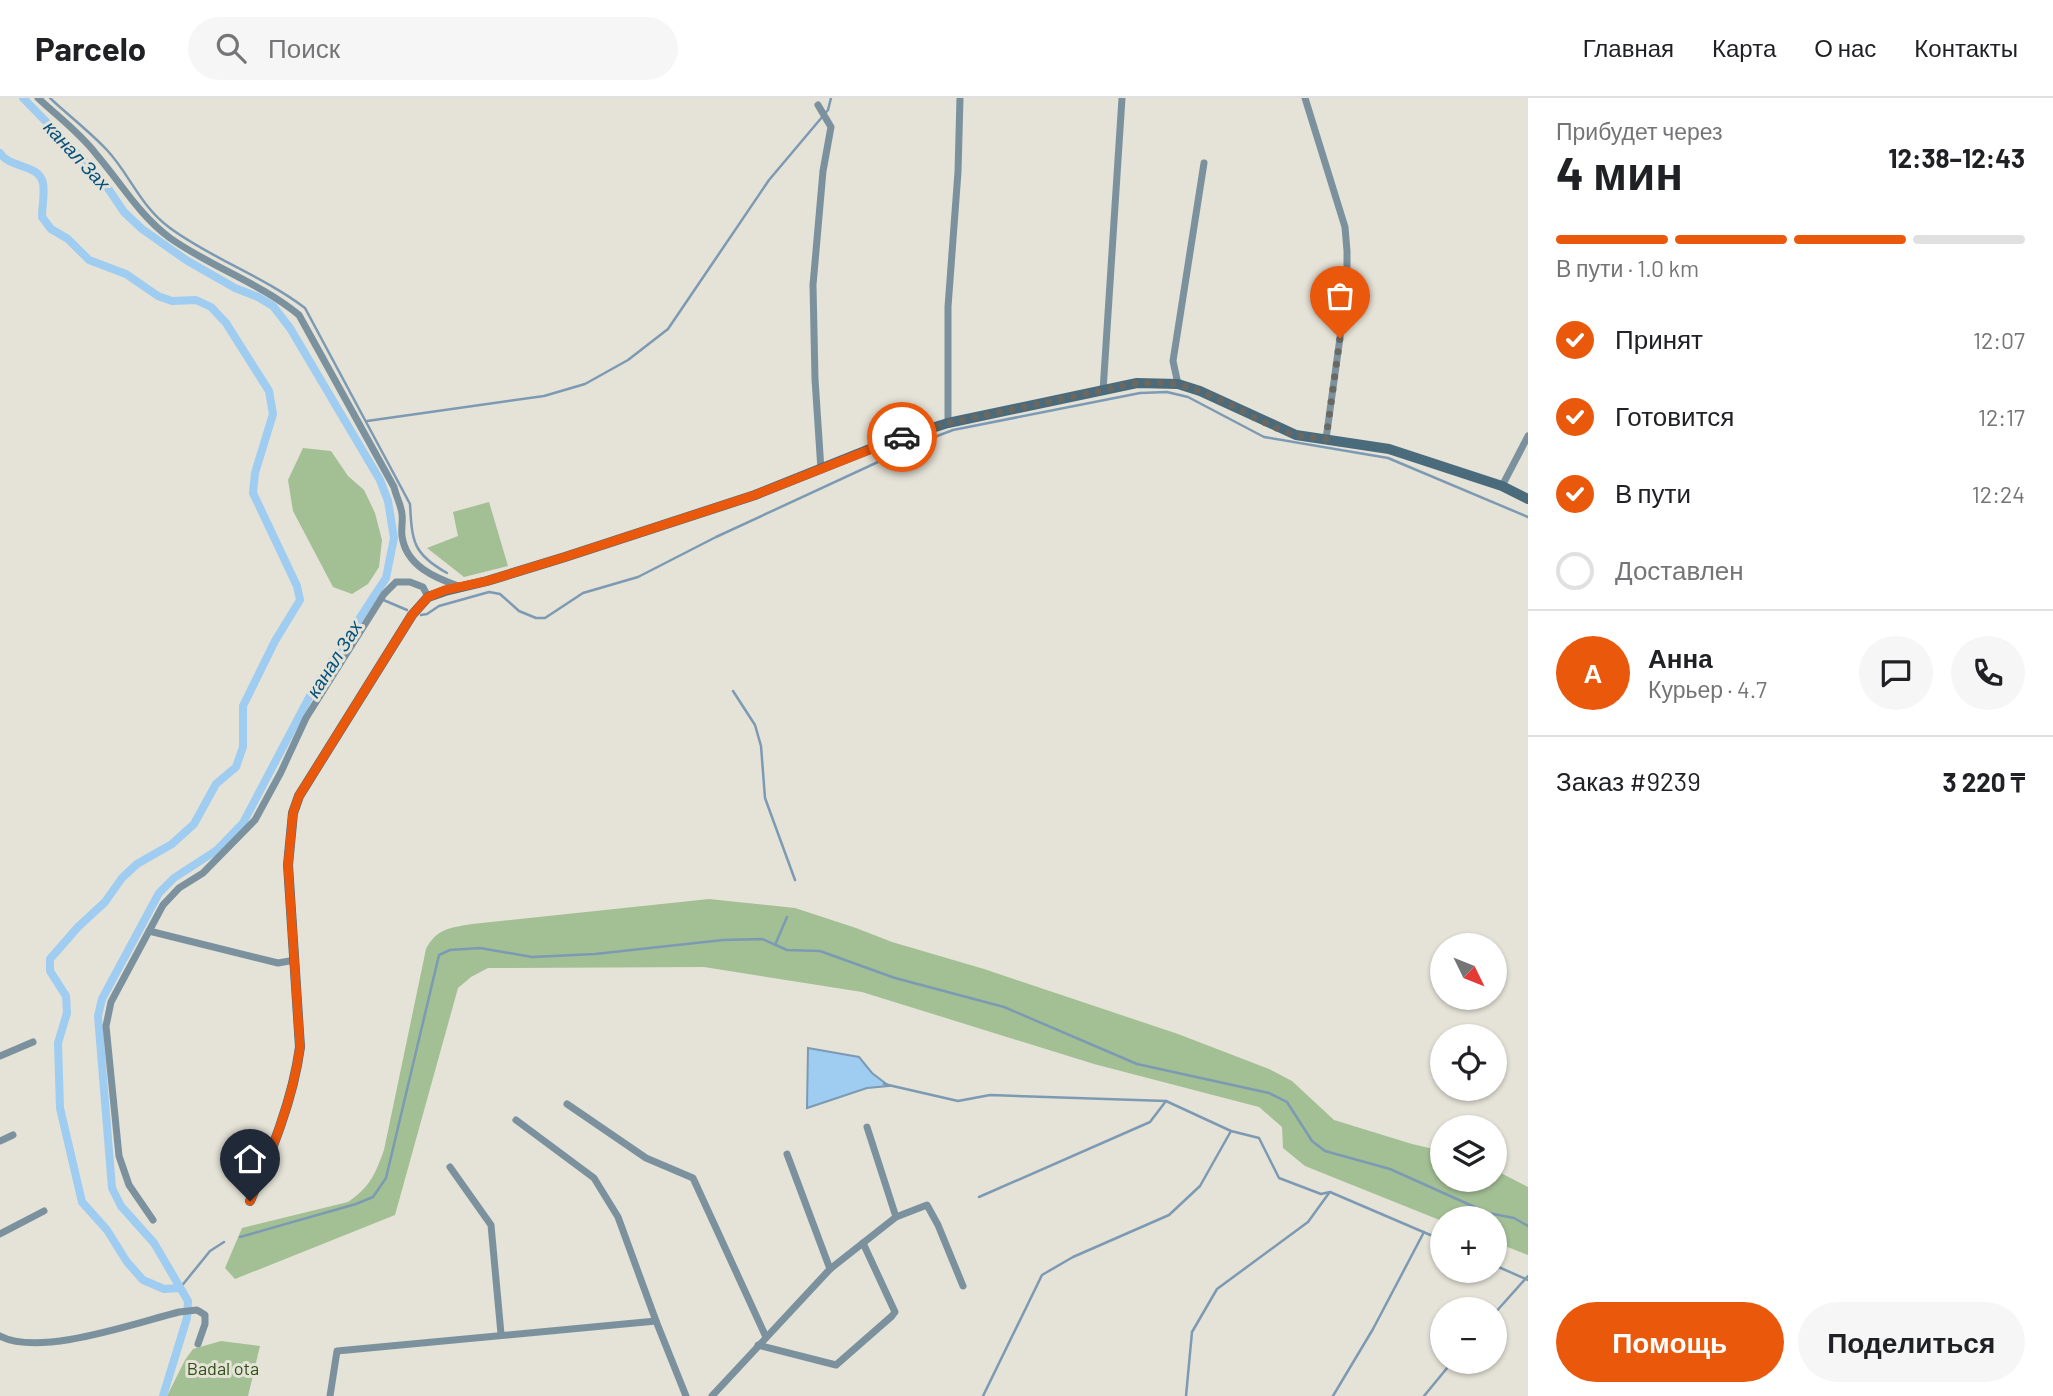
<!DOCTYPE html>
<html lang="ru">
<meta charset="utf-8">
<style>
body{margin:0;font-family:Barlow,sans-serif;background:#f6f6f6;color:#202124;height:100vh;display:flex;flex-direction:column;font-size:26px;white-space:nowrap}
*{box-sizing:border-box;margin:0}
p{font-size:23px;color:#757577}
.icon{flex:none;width:38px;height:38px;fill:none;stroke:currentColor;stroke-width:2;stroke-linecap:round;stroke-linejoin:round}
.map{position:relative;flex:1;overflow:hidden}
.sheet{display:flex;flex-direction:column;background:#fff;width:525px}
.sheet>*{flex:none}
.needle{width:46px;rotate:133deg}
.tools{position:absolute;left:1430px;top:835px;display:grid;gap:14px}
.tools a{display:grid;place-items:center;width:77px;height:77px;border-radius:50%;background:#fff;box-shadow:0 2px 5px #0004;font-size:35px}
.pin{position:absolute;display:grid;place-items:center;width:60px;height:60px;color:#fff;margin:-72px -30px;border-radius:50% 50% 50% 0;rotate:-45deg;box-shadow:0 0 7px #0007}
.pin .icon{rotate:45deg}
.courier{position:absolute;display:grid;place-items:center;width:70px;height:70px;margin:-35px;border:5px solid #ea580c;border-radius:50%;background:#fff;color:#222;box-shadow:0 2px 9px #0007}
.overview em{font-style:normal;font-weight:700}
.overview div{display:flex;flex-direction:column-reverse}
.overview{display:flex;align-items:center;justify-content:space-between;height:119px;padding:0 28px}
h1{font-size:46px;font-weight:700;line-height:52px}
.bar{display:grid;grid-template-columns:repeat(4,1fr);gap:10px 7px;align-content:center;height:84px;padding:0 28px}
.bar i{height:9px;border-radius:5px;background:#e0e0e0}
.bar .active{background:#ea580c}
.bar p{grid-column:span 4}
.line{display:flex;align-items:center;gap:18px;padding:0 28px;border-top:2px solid #e0e0e0}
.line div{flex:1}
.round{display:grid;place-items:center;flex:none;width:74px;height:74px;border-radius:37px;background:#f6f6f6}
ol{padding:0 28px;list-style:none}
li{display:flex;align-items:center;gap:21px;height:77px}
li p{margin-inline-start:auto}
li .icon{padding:7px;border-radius:50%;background:#ea580c;color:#fff;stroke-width:4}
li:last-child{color:#757577}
li i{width:38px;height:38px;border:4px solid #e0e0e0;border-radius:50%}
.button{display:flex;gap:14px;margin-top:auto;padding:14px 28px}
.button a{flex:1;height:80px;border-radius:42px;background:#ea580c;color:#fff;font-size:28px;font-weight:700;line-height:80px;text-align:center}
.button a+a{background:#f6f6f6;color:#202124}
header{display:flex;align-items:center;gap:42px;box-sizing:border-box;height:98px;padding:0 35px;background:#fff;border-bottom:2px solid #e0e0e0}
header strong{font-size:33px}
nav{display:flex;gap:38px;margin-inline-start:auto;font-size:24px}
.search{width:490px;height:63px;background:#f6f6f6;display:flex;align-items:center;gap:18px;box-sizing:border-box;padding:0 24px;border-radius:38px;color:#757577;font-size:26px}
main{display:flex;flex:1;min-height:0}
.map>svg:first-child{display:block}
.green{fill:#a3bf94}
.water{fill:#9fccf1;stroke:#7c9ab3;stroke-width:2}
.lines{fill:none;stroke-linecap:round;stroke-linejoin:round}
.stream{stroke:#7c9ab3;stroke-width:2.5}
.canal{stroke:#9fccf1;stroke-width:8}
.street{stroke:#7b929e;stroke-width:7}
.secondary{stroke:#496b7c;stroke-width:10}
.done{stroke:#6b6862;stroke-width:7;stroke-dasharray:0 12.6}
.route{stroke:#ea580c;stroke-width:9}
.labels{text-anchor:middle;stroke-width:6;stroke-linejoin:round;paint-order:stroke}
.park-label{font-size:18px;fill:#2d5112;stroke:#e5e2d7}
.water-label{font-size:19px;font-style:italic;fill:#02517e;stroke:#e5e2d7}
</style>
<header>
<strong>Parcelo</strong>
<div class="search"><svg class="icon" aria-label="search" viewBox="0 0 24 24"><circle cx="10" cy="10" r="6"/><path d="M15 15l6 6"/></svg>Поиск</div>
<nav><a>Главная</a><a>Карта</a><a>О нас</a><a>Контакты</a></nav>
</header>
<main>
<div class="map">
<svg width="1528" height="1298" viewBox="0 0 1528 1298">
<rect width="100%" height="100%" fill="#e5e2d7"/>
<g class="green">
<path d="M303,350L331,353L348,378L364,392L375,415L382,442L379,469L368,486L352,496L333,489L293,413L288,382Z"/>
<path d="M489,404L508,468L464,479L427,450L458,438L453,414Z"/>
<path d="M709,801L795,810L856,830L892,844L984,871L1178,936L1269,971L1292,983L1334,1022L1412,1046L1442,1053V1082H1494L1495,1072L1528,1089V1157L1495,1144L1494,1120H1442V1123L1305,1068L1283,1050L1282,1029L1259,1009L1094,966L862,894L704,869L488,870L471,879L458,890L395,1117L235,1181L225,1170L242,1130L348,1104C370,1089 375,1077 384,1052L426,851C437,830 450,830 472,826Z"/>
<path d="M221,1243L260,1248L248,1298H167L185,1262L193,1251Z"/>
</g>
<path class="water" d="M808,950L859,959L872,975L889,988L867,990L807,1010Z"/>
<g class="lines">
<g class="stream">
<path d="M50,0C68,17 89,33 106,51C130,76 139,107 170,130C212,161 263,178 305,210L410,406C412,444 413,456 447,475"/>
<path d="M367,323L544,298L585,286L628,262L668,231L769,82L828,12L831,0"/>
<path d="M374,498L407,512"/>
<path d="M421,517L427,516L439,508L489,494L500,496L519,513L536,520H545L583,495L638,479L716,439L919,345L953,332L1140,295L1167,294L1188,299L1264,339L1388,360L1528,419"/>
<path d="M733,593L755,627L761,648L765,700L795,782"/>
<path d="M775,847L787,819"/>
<path d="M884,986L958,1003L990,997L1166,1003L1231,1033L1259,1040L1279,1080L1321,1096L1330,1094L1442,1142"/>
<path d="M979,1099L1150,1024L1166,1003"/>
<path d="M240,1139L356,1106L373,1099L386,1080L439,857L450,852L480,850L532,859L595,856L723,842L762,841L787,852L820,853L895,880L1004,909L1137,966L1269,995L1287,1004L1312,1043L1325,1053L1390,1071L1488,1115L1514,1120L1528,1128"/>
<path d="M1494,1167L1528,1182"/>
<path d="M180,1190L210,1153L224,1144"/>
<path d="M1494,1216L1528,1178"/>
<path d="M983,1298L1042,1177L1073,1159L1169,1117L1200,1088L1231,1033"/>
<path d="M1186,1298L1192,1234L1217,1191L1308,1124L1329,1095"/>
<path d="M1333,1298L1373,1231L1424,1134"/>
<path d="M1424,1298L1452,1264"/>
</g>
<g class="canal">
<path d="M23,0L101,80L124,114L142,131L186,162L235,190L258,199L273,208L290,230L380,382L388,403L394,440L386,480L314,590L243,725L217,752L174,780L159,795L102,901L98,918L112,1090L121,1108L154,1145L188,1203L187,1220L163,1298"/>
<path d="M0,55C10,71 38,65 43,85C45,95 42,108 42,119L51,131L68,141L89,162L126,176L158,198L172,203L196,202L211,209L226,225L269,293L273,316L255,375L253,395L297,488L300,502L275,543L243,608V649L236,669L216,686L194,726L172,746L137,766L122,780L105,804L78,829L50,861V873L66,898L67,915L58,945L60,1010L82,1104L107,1132L127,1164L143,1182L164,1191L180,1190"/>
</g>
<g class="street">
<path d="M38,0C57,18 80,35 96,56C121,85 139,117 170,140C211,169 260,185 299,217L394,389C396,398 401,407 402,416C403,423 401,430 402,438C406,468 435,480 461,489"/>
<path d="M1305,0L1345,129L1347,153V189L1326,341"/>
<path d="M818,7L831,29L823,73L813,187L815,281L821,372"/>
<path d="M1178,286L1173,263L1204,65"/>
<path d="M1103,293L1122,0"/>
<path d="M948,325V209L958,74L960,0"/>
<path d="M1502,388L1528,338"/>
<path d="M149,833L278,865L295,862"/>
<path d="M0,958L33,944"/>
<path d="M567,1006L646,1060L693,1080L766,1239"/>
<path d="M516,1022L594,1080L618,1119L656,1223"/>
<path d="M867,1029L896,1119"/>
<path d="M0,1043L13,1037"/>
<path d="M787,1056L830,1171"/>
<path d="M450,1069L491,1127L501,1236"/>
<path d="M153,1122L129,1087L119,1058L106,928L111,904L163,807L179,790L203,775L255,722L281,674L306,620L384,496L396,484H410L423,489L428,499"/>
<path d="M0,1136L44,1113"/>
<path d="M0,1238C40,1259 135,1225 179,1214L197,1212L205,1217V1226L198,1246"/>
<path d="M758,1247L836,1267L892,1218L895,1214L863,1145"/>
<path d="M330,1298L337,1253L656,1223L686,1298"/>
<path d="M712,1298L830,1171L896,1119L927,1107L938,1127L963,1188"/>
</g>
<path class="secondary" d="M250,1103C271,1055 293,1002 300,949L288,767L293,715L299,698L412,517L428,499L445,493L487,483L565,459L755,397L890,343L948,325L1137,285L1178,286L1200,293L1296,337L1389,351L1502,388L1528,401"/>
</g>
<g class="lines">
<path class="done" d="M902,339L948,325L1137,285C1151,285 1166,284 1180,287C1215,295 1246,317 1279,331C1294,338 1310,339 1326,341L1340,240"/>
<path class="route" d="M250,1103C271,1055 293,1002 300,949L288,767L293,715L299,698L412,517L428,499L445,492L487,483L565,459L755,397L902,339"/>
</g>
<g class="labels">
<g class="park-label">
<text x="223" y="1277">Badal ota</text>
</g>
<g class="water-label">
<text transform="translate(77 57) rotate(47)" y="7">канал Зах</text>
<text transform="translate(334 561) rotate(-58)" y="7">канал Зах</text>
</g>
</g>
</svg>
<div class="tools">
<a><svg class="needle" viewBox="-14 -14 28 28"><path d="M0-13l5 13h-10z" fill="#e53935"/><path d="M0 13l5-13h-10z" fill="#757577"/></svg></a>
<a><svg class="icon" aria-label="locate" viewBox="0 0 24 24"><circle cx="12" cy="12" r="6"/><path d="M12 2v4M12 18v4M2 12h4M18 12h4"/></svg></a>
<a><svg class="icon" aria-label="layers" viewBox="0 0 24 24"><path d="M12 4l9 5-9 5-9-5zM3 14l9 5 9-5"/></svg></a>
<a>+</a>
<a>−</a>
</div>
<div class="pin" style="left:1340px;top:240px;background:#ea580c"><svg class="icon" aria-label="bag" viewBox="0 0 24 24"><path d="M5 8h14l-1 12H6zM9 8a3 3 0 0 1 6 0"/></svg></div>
<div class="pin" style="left:250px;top:1103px;background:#1f2937"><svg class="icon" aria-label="home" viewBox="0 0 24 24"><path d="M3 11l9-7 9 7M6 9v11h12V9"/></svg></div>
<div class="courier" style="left:902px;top:339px"><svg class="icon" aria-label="car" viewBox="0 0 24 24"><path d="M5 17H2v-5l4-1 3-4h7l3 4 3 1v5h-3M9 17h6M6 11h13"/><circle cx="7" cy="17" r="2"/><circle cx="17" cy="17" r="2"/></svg></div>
</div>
<section class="sheet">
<div class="overview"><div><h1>4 мин</h1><p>Прибудет через</p></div><em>12:38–12:43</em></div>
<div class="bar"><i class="active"></i><i class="active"></i><i class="active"></i><i></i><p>В пути · 1.0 km</p></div>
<ol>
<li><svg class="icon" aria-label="check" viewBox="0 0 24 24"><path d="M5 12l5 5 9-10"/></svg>Принят<p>12:07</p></li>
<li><svg class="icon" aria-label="check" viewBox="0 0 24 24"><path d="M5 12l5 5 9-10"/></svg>Готовится<p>12:17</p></li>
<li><svg class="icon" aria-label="check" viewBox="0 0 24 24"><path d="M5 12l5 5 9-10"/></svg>В пути<p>12:24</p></li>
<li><i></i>Доставлен</li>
</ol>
<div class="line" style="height:126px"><b class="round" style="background:#ea580c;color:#fff">А</b><div><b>Анна</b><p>Курьер · 4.7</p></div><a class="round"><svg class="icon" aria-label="chat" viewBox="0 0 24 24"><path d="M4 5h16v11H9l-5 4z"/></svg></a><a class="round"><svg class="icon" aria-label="phone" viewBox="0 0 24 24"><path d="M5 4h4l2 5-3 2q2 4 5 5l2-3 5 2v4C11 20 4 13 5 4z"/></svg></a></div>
<div class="line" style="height:91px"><div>Заказ #9239</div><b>3 220 ₸</b></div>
<div class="button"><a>Помощь</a><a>Поделиться</a></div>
</section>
</main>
